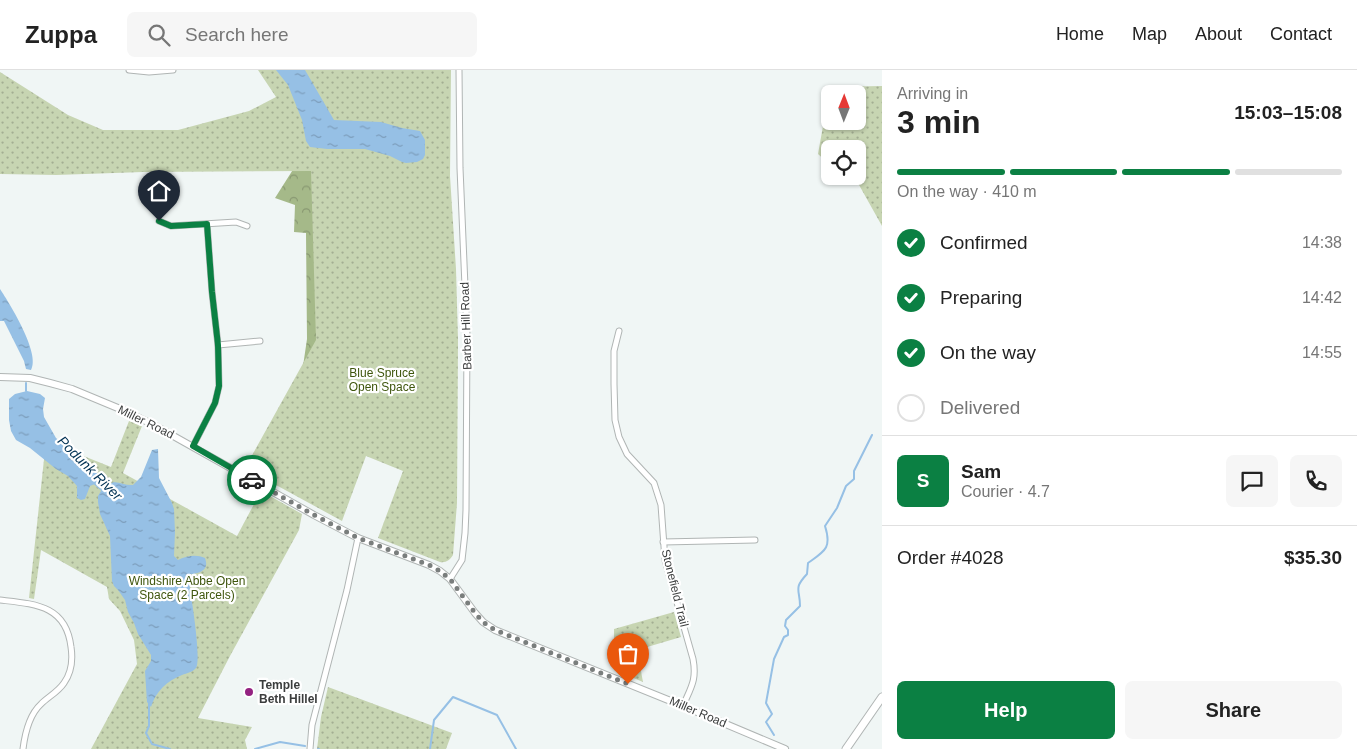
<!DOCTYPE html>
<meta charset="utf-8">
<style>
body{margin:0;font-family:Arial,sans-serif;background:#f6f6f6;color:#222;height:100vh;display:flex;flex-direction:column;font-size:19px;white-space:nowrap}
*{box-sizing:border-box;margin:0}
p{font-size:16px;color:#767676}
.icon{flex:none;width:28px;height:28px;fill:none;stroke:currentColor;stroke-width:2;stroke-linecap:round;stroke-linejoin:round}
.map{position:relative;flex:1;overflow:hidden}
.panel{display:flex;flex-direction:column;background:#fff;width:475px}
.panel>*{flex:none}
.needle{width:32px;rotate:1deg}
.controls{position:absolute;left:821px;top:15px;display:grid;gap:10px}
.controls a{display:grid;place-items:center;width:45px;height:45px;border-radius:8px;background:#fff;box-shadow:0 1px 4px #0004;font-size:25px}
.pin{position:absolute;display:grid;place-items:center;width:42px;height:42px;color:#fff;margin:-51px -21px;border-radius:50% 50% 50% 0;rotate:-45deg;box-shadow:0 0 5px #0007}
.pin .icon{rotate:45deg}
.courier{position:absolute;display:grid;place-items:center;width:50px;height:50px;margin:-25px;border:4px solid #0b8043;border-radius:50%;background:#fff;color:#222;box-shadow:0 1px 6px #0007}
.headline em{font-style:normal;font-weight:800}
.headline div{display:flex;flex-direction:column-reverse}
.headline{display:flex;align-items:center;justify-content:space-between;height:85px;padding:0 15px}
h1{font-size:32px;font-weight:800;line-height:38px}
.bar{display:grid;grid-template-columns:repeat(4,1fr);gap:8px 5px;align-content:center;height:60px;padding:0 15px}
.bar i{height:6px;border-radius:4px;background:#e0e0e0}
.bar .selected{background:#0b8043}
.bar p{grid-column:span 4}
.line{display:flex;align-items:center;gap:12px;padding:0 15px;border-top:1px solid #e0e0e0}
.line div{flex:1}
.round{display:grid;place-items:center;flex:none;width:52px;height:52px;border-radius:8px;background:#f6f6f6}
ol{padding:0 15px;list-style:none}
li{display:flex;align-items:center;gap:15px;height:55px}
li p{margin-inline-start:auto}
li .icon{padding:5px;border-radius:50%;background:#0b8043;color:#fff;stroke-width:4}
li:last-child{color:#767676}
li i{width:28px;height:28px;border:2px solid #e0e0e0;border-radius:50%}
.button{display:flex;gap:10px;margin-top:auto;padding:10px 15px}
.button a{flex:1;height:58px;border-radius:8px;background:#0b8043;color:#fff;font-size:20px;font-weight:800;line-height:58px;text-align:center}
.button a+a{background:#f6f6f6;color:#222}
header{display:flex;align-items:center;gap:30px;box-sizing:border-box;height:70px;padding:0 25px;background:#fff;border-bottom:1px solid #e0e0e0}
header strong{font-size:24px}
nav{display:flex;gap:28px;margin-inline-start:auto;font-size:18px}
.search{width:350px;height:45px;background:#f6f6f6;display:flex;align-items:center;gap:12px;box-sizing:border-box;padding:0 18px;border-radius:8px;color:#767676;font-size:19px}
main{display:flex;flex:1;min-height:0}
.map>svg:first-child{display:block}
.forest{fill:url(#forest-crowns)}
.park{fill:url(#park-dots);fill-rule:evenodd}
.water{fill:url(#water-ripples)}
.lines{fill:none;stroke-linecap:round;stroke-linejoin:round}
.stream{stroke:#96c0e5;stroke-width:2}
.minor-casing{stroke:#b0b5b4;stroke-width:7}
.tertiary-casing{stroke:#b0b5b4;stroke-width:8}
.secondary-casing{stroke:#b0b5b4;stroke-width:9}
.minor{stroke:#fff;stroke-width:5}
.tertiary{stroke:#fff;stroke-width:6}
.secondary{stroke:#fff;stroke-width:7}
.done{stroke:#7a7e7d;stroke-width:5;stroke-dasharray:0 9}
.route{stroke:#0b8043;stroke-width:6}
.poi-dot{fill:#942281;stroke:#fff;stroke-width:2}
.labels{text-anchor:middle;stroke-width:4.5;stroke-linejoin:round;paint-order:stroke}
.street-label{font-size:12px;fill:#3b3d3d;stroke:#fff}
.park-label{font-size:12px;fill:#3f560d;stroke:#fff}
.poi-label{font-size:12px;font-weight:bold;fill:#3b3d3d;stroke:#fff;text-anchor:start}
.water-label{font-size:14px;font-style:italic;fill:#003153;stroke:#fff}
</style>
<header>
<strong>Zuppa</strong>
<div class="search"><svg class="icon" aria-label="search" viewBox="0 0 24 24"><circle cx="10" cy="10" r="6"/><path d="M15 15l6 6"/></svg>Search here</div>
<nav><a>Home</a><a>Map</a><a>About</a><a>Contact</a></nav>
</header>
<main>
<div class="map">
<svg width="882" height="679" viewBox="0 0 882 679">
<defs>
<pattern id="forest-crowns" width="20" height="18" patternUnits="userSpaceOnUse" patternTransform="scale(1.25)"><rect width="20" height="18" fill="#a5b989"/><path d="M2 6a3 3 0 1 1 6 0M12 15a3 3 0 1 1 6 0" fill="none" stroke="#889871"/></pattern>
<pattern id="park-dots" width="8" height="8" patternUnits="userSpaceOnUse" patternTransform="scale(1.25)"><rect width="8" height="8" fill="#c7d5b2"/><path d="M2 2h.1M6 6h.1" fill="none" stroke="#a3ae92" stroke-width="1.8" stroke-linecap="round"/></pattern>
<pattern id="water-ripples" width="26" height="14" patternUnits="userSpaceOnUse" patternTransform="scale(1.25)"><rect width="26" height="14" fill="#96c0e5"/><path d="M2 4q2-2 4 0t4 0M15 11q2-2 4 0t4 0" fill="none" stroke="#7c9dbb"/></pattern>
</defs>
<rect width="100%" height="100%" fill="#f0f6f5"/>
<path class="forest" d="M323,89L316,300L302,303L307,269L306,163L294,162L295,135L275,128L294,98Z"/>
<g class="park">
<path d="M258,0H451L450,106L456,199L458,270L457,433L453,485C450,490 446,493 440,492L378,468L403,401L366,386L342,451L245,398L316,270L311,101L143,102L56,105L0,104V2L68,45L103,60H178L249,41L276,27Z"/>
<path d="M882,16V156L854,106H858V79H830V95L818,84L830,17ZM830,24H858V51H830Z"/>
<path d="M129,351L142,356L123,403L237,466L261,421L302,444L299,460L230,586L198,648L252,657L245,670L247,679H91L137,594L134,570L120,541L109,529L107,517L41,480L34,529L29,528L46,371L111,397Z"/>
<path d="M674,542L681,567L637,580L643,612L614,600V559Z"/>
<path d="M328,617L452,663L446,679H317L321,647Z"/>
</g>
<g class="water">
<path d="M276,0H305L334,50L381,52L402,58L420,61L425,70V85L423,89L417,92L406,93L402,92L390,86L365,79H327L310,77L306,71L302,50L288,15Z"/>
<path d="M0,219C10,234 41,284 31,300L26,299L24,291L4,251H0Z"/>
<path d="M27,321L40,324L45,328L43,339L44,347L56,368L66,376L75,392L80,396L90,399L101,405L102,411L90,416L85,429L81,430L77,428V416L68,406L56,399L30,378L16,370L11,361L9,350V329L15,324Z"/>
<path d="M158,379L159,408L172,433L174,439L175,462L174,486L178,490C186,486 196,484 205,488C210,502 198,503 188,505C190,520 202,588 196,598C193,602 187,603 182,605C167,611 156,621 151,637L147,632L145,601L151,591V585L138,564L134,553L128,542L125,530L118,520L114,516L112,511L110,466L100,444L98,432V426L101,421H104C112,405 121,416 133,415L141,407L152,380Z"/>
</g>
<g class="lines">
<g class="stream">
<path d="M26,321V313"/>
<path d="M94,413L104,422"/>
<path d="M149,633V656L146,663L152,674L170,679"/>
<path d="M774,665L766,652L772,644L766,633L774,589L784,567L788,565V560L785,556L786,550L800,536C800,519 793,519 807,504L808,493C825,481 832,478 825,456L837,438L846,416L854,409V401L872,365"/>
<path d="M255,679L280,672L305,676"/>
<path d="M318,679H319"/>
<path d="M430,679L434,650L453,627L497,645L516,679"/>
</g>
<defs>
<g id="minor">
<path d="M129,0L149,2L173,0"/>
<path d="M159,151L171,156L236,152L247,156"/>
<path d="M619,261L614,281V314L615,350L619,367L627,384L654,413L661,435L665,490L693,589C697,610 691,617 683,636"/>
<path d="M218,275L260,271"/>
<path d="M193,376L215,333L219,316L218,275L212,222L207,154"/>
<path d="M663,472L755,470"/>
<path d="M450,509L462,490L465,463L466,440L467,264L460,98L459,0"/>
<path d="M0,530C35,534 66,535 71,577C73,590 71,603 64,613C58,622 48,627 41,634C29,645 25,663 23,679"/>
<path d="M310,679L312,655L347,520L358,468"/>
</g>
<path id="tertiary" d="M0,307L30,308L50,313L72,319L125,341L152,354L314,445L358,468L429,495L440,501L450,509L475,543L483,552L495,560L683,636L785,679"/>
<path id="secondary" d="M846,679L882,627"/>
</defs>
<use href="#minor" class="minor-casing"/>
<use href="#tertiary" class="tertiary-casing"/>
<use href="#secondary" class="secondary-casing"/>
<use href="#minor" class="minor"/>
<use href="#tertiary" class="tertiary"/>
<use href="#secondary" class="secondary"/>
</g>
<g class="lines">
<path class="done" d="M252,410L314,445L358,468L429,495L440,501L450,509L475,543L483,552L495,560L628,614"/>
<path class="route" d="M159,151L171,156L207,154L212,222L218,275L219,316L215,333L193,376L252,410"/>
</g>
<circle class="poi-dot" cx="249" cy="622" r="5"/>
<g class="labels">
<g class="street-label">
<text transform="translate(466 256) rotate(-92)" y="4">Barber Hill Road</text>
<text transform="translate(146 352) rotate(26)" y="4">Miller Road</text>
<text transform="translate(675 518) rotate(76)" y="4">Stonefield Trail</text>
<text transform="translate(698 642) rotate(23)" y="4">Miller Road</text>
</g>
<g class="park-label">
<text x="382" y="307">Blue Spruce<tspan x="382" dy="14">Open Space</tspan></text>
<text x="187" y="515">Windshire Abbe Open<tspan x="187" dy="14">Space (2 Parcels)</tspan></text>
</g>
<g class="poi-label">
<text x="259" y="619">Temple<tspan x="259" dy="14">Beth Hillel</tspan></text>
</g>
<g class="water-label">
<text transform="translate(90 398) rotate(45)" y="5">Podunk River</text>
</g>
</g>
</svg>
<div class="controls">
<a><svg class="needle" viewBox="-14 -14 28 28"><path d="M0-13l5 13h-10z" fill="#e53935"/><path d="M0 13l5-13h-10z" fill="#767676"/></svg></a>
<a><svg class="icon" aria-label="locate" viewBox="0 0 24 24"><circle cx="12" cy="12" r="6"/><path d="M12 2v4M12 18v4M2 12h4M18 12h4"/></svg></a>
</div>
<div class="pin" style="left:628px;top:614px;background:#ea580c"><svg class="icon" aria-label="bag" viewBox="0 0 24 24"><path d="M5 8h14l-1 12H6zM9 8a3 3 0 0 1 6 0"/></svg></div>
<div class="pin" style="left:159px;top:151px;background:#1f2937"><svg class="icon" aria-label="home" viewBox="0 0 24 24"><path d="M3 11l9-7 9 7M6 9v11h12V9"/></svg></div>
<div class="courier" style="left:252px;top:410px"><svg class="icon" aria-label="car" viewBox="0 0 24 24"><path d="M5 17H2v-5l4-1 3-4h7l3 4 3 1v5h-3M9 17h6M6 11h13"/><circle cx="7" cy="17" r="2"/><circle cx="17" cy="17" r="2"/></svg></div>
</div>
<section class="panel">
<div class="headline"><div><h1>3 min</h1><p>Arriving in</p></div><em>15:03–15:08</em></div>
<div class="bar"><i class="selected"></i><i class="selected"></i><i class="selected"></i><i></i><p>On the way · 410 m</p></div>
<ol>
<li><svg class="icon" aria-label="check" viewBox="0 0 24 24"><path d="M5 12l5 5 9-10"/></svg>Confirmed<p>14:38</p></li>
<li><svg class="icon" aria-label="check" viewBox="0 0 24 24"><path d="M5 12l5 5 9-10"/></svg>Preparing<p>14:42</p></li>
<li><svg class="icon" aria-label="check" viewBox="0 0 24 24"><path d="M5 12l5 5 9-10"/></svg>On the way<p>14:55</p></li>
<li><i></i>Delivered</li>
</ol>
<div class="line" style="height:90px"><b class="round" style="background:#0b8043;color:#fff">S</b><div><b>Sam</b><p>Courier · 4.7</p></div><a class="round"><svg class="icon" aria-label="chat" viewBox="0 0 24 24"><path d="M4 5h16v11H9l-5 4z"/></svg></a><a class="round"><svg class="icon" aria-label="phone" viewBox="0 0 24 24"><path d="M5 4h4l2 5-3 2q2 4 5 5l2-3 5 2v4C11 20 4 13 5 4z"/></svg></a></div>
<div class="line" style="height:65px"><div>Order #4028</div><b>$35.30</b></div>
<div class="button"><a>Help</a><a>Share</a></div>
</section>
</main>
